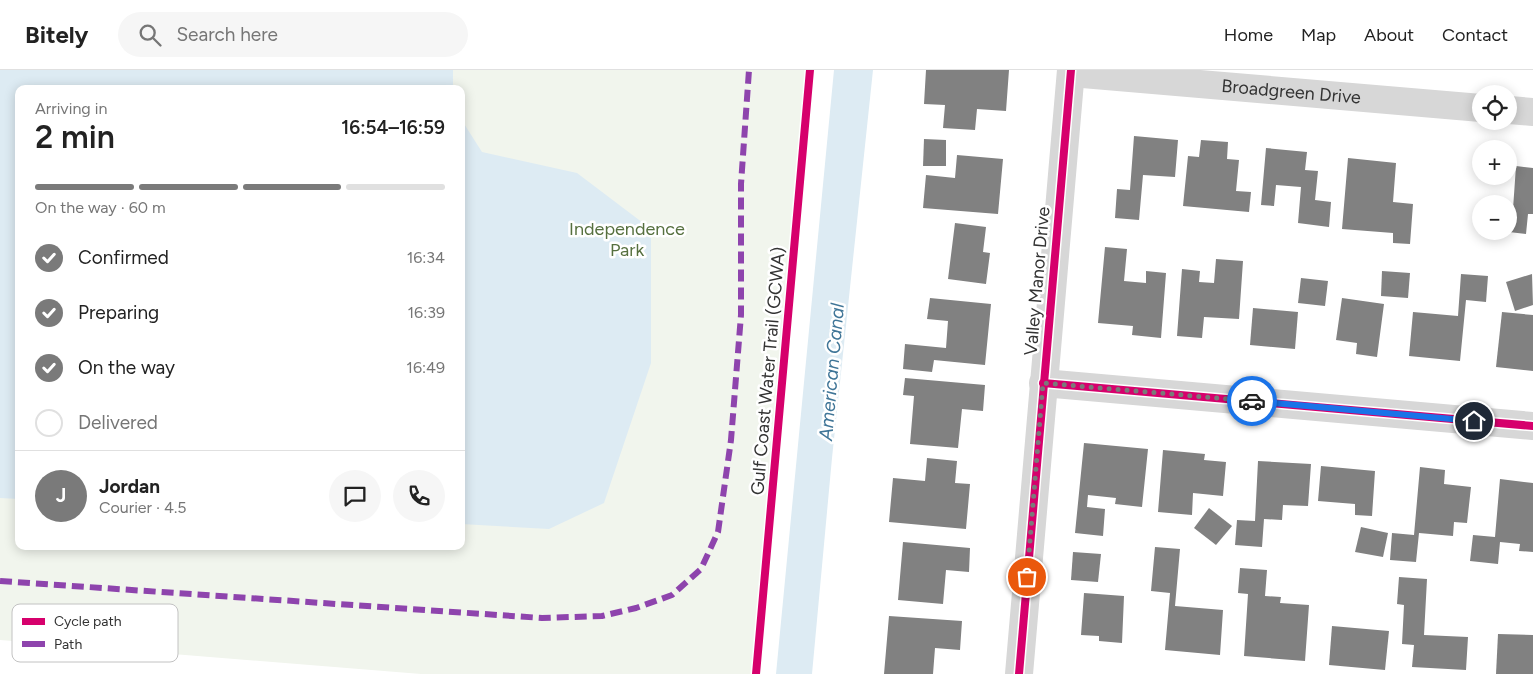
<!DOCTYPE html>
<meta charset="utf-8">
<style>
body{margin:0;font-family:Figtree,sans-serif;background:#f6f6f6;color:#222;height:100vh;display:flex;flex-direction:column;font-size:19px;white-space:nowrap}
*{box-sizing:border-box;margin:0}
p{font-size:16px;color:#767676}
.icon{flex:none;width:28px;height:28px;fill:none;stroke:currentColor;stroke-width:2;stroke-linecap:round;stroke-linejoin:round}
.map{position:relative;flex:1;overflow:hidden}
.details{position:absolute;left:15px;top:15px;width:450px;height:465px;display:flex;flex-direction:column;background:#fff;border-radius:10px;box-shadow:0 2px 12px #0003}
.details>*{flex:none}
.controls{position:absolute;left:1472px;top:15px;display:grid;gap:10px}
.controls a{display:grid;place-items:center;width:45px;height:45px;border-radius:50%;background:#fff;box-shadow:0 2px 12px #0003;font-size:25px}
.pin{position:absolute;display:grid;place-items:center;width:42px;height:42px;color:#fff;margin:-21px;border:2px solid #fff;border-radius:50%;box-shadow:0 1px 5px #0007}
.courier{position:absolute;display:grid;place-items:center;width:50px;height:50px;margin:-25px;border:4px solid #1a73e8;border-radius:50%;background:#fff;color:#222;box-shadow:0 1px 6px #0007}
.headline em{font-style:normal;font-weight:600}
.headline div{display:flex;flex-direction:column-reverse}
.headline{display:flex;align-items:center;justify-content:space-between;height:85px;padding:0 20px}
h1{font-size:32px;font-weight:600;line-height:38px}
.bar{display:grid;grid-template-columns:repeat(4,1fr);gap:8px 5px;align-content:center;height:60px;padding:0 20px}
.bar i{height:6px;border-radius:4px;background:#e0e0e0}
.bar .on{background:#7a7a7a}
.bar p{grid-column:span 4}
.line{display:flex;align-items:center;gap:12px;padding:0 20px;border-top:1px solid #e0e0e0}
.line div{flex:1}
.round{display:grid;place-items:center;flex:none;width:52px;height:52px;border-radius:26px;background:#f6f6f6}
ol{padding:0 20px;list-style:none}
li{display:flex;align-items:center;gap:15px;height:55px}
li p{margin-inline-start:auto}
li .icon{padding:5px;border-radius:50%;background:#7a7a7a;color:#fff;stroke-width:4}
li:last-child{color:#767676}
li i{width:28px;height:28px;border:2px solid #e0e0e0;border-radius:50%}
header{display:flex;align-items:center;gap:30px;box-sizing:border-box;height:70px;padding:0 25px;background:#fff;border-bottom:1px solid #e0e0e0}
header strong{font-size:24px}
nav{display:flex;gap:28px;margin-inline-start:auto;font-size:18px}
.search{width:350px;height:45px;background:#f6f6f6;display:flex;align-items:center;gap:12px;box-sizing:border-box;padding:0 18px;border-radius:28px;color:#767676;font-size:19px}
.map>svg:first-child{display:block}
.green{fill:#f1f5ed;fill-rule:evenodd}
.water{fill:#ddebf3}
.building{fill:#818181}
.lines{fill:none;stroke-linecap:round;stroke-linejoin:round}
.minor{stroke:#d7d7d7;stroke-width:28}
.quiet{stroke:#8e44ad;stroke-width:6;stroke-dasharray:12 6;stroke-linecap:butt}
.cycleway-casing{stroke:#fff;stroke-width:11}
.cycleway{stroke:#d6006c;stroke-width:8}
.done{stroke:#7a7a7a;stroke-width:5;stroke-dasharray:0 9}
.route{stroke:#1a73e8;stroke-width:6}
.labels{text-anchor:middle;stroke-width:5;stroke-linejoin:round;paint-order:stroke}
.street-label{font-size:18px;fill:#333;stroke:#fff}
.park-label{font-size:18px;fill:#56703f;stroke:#fff}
.water-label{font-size:19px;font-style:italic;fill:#3f7597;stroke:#fff}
.key{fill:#fff;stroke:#c2c2c2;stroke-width:1}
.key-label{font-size:14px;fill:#333}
</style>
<header>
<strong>Bitely</strong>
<div class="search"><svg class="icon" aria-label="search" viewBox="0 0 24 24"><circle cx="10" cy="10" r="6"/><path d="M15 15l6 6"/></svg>Search here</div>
<nav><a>Home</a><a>Map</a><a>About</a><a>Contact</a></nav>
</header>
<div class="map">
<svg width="1533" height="604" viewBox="0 0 1533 604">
<rect width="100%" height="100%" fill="#fff"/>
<path class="green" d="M0,0H811L753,604H421L0,570ZM19,19H461V476H19Z"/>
<g class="water">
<path d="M0,0H453V19H19V429L0,428Z"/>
<path d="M834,0H873L832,388L812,604H776Z"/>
<path d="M461,49L482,82L577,103L651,159V293L604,433L549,459L461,454Z"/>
</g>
<g class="building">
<path d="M926,0H1009L1006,41L977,39L975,60L943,58L945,35L924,34Z"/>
<path d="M1134,66L1178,70L1175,107L1143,105L1139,150L1115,148L1117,119L1130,120Z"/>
<path d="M924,69L946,70V96H923Z"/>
<path d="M1201,70L1228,72L1227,89L1239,90L1236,121L1251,122L1249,142L1183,136L1188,86L1199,87Z"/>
<path d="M1266,78L1307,82L1305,100L1318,101L1315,130L1331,132L1329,157L1298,153L1301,117L1276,115L1274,136L1261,135Z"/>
<path d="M957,85L1003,89L998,144L923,138L926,105L955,108Z"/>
<path d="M1348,88L1396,93L1393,132L1413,134L1410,174L1393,173V163L1342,159Z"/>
<path d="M1516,96L1533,98V144H1528L1526,164L1509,162V139H1513Z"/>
<path d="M955,153L986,157L983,182L990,183L986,214L948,209Z"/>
<path d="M1105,177L1127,179L1124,211L1146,213V201L1166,203L1161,268L1132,265L1133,256L1098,253Z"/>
<path d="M1216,189L1243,191L1239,249L1204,247L1202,268L1177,266L1182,199L1200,201L1199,212L1214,213Z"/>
<path d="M1382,201L1410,203L1408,228L1381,226Z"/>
<path d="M1461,204L1488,206L1486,232L1466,230L1460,291L1409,286L1413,242L1458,246Z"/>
<path d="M1532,204L1533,235L1515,241L1506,212Z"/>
<path d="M1301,208L1328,211L1325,236L1298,233Z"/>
<path d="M930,228L991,234L985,295L934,290L932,302L903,299L905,274L946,278L948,251L927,249Z"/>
<path d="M1342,228L1384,234L1377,287L1356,284L1357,273L1336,270Z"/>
<path d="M1253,238L1298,242L1295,279L1250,275Z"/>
<path d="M1502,242L1533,245V301L1496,297Z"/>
<path d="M905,308L985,315L983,341L962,339L958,378L910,374L914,326L903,325Z"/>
<path d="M1084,373L1148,379L1142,437L1115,434L1116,428L1088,425L1087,437L1105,439L1103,466L1075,463Z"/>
<path d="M1163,380L1205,384L1204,390L1226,392L1223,426L1193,423L1192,445L1158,442Z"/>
<path d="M927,388L957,391L955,413L970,414L966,459L889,452L893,408L925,411Z"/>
<path d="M1258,391L1311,394L1308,436L1283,435L1282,450L1264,449L1262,477L1235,475L1237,450L1255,451Z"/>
<path d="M1321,396L1375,401L1372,446L1355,445V434L1318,431Z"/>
<path d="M1420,397L1445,400L1444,414L1471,417L1467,453L1454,452L1453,466L1419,463L1416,492L1390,490L1392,463L1414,465Z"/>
<path d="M1500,409L1533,413V482L1519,481L1520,474L1500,472L1498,494L1470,491L1473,465L1495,467Z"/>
<path d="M1209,438L1232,456L1216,475L1194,458Z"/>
<path d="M1361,457L1388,463L1383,487L1355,482Z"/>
<path d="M903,472L970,478L969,502L946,500L943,534L898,530Z"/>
<path d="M1155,477L1180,479L1175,536L1223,540L1220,585L1165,580L1170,523L1151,521Z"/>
<path d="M1073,482L1101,484L1098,512L1071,510Z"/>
<path d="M1240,498L1267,500L1265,526L1281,527L1280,533L1309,535L1305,591L1244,586L1248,524L1238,523Z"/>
<path d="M1399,507L1427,509L1424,565L1468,567L1466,600L1412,597L1414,575L1402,574L1404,535L1397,534Z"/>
<path d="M1084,523L1124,526L1122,573L1099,571V566L1081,565Z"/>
<path d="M889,546L962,551L960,580L935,578L933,604H884Z"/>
<path d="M1332,556L1389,561L1385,600L1329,595Z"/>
<path d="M1498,564L1533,565V604H1496Z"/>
</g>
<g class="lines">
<g class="minor">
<path id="s1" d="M1071,3L1481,38"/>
<path d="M1509,40L1533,42"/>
<path d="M1043,313L1533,356"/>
<path d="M1019,604L1071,0"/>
</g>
<path class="quiet" d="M0,511L542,548L602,546L636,538L672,525L701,499L718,462L731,370L741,245V114L749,0"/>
<defs>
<g id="cycleway">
<path d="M1043,313L1533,356"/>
<path d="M756,604L810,0"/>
<path d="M1019,604L1071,0"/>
</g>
</defs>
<use href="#cycleway" class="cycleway-casing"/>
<use href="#cycleway" class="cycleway"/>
</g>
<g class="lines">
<path class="done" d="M1027,507L1043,313L1252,331"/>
<path class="route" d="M1252,331L1474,351"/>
</g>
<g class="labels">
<g class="street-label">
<text dy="6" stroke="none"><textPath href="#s1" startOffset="221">Broadgreen Drive</textPath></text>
<text transform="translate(1037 211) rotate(-85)" y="6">Valley Manor Drive</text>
<text transform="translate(768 301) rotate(-85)" y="6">Gulf Coast Water Trail (GCWA)</text>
</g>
<g class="park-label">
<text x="627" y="165">Independence<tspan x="627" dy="21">Park</tspan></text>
</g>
<g class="water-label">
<text transform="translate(831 302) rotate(-85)" y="7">American Canal</text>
</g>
</g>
<rect x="12" y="534" width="166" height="58" rx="8" class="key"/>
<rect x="22" y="548" width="23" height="7" fill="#d6006c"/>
<rect x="22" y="571" width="23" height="6" fill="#8e44ad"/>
<g class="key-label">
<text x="54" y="556">Cycle path</text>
<text x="54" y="579">Path</text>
</g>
</svg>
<div class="controls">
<a><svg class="icon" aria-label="locate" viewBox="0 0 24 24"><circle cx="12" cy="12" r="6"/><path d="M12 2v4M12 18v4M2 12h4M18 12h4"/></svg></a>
<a>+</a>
<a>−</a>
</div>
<div class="pin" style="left:1027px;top:507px;background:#ea580c"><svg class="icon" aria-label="bag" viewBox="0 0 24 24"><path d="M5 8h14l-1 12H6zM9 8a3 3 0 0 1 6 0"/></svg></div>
<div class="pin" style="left:1474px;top:351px;background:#1f2937"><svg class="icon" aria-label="home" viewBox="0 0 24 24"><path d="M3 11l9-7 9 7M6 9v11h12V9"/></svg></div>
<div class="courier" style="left:1252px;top:331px"><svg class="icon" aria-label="car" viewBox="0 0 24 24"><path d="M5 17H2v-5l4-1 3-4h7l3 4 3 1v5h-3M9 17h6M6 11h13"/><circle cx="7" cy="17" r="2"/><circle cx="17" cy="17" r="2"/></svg></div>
<section class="details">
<div class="headline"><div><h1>2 min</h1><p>Arriving in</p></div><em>16:54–16:59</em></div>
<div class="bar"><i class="on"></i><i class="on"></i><i class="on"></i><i></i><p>On the way · 60 m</p></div>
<ol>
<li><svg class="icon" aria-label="check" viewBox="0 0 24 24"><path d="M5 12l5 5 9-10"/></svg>Confirmed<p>16:34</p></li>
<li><svg class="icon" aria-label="check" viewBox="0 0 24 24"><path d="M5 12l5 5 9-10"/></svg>Preparing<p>16:39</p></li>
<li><svg class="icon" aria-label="check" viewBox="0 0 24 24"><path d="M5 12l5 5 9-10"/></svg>On the way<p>16:49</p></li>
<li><i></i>Delivered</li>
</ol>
<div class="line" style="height:90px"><b class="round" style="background:#7a7a7a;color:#fff">J</b><div><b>Jordan</b><p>Courier · 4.5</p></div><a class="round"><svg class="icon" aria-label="chat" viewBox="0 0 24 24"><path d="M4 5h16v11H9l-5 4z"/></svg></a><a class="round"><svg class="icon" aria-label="phone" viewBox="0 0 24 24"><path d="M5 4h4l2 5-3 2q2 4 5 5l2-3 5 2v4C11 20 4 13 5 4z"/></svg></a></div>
</section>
</div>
